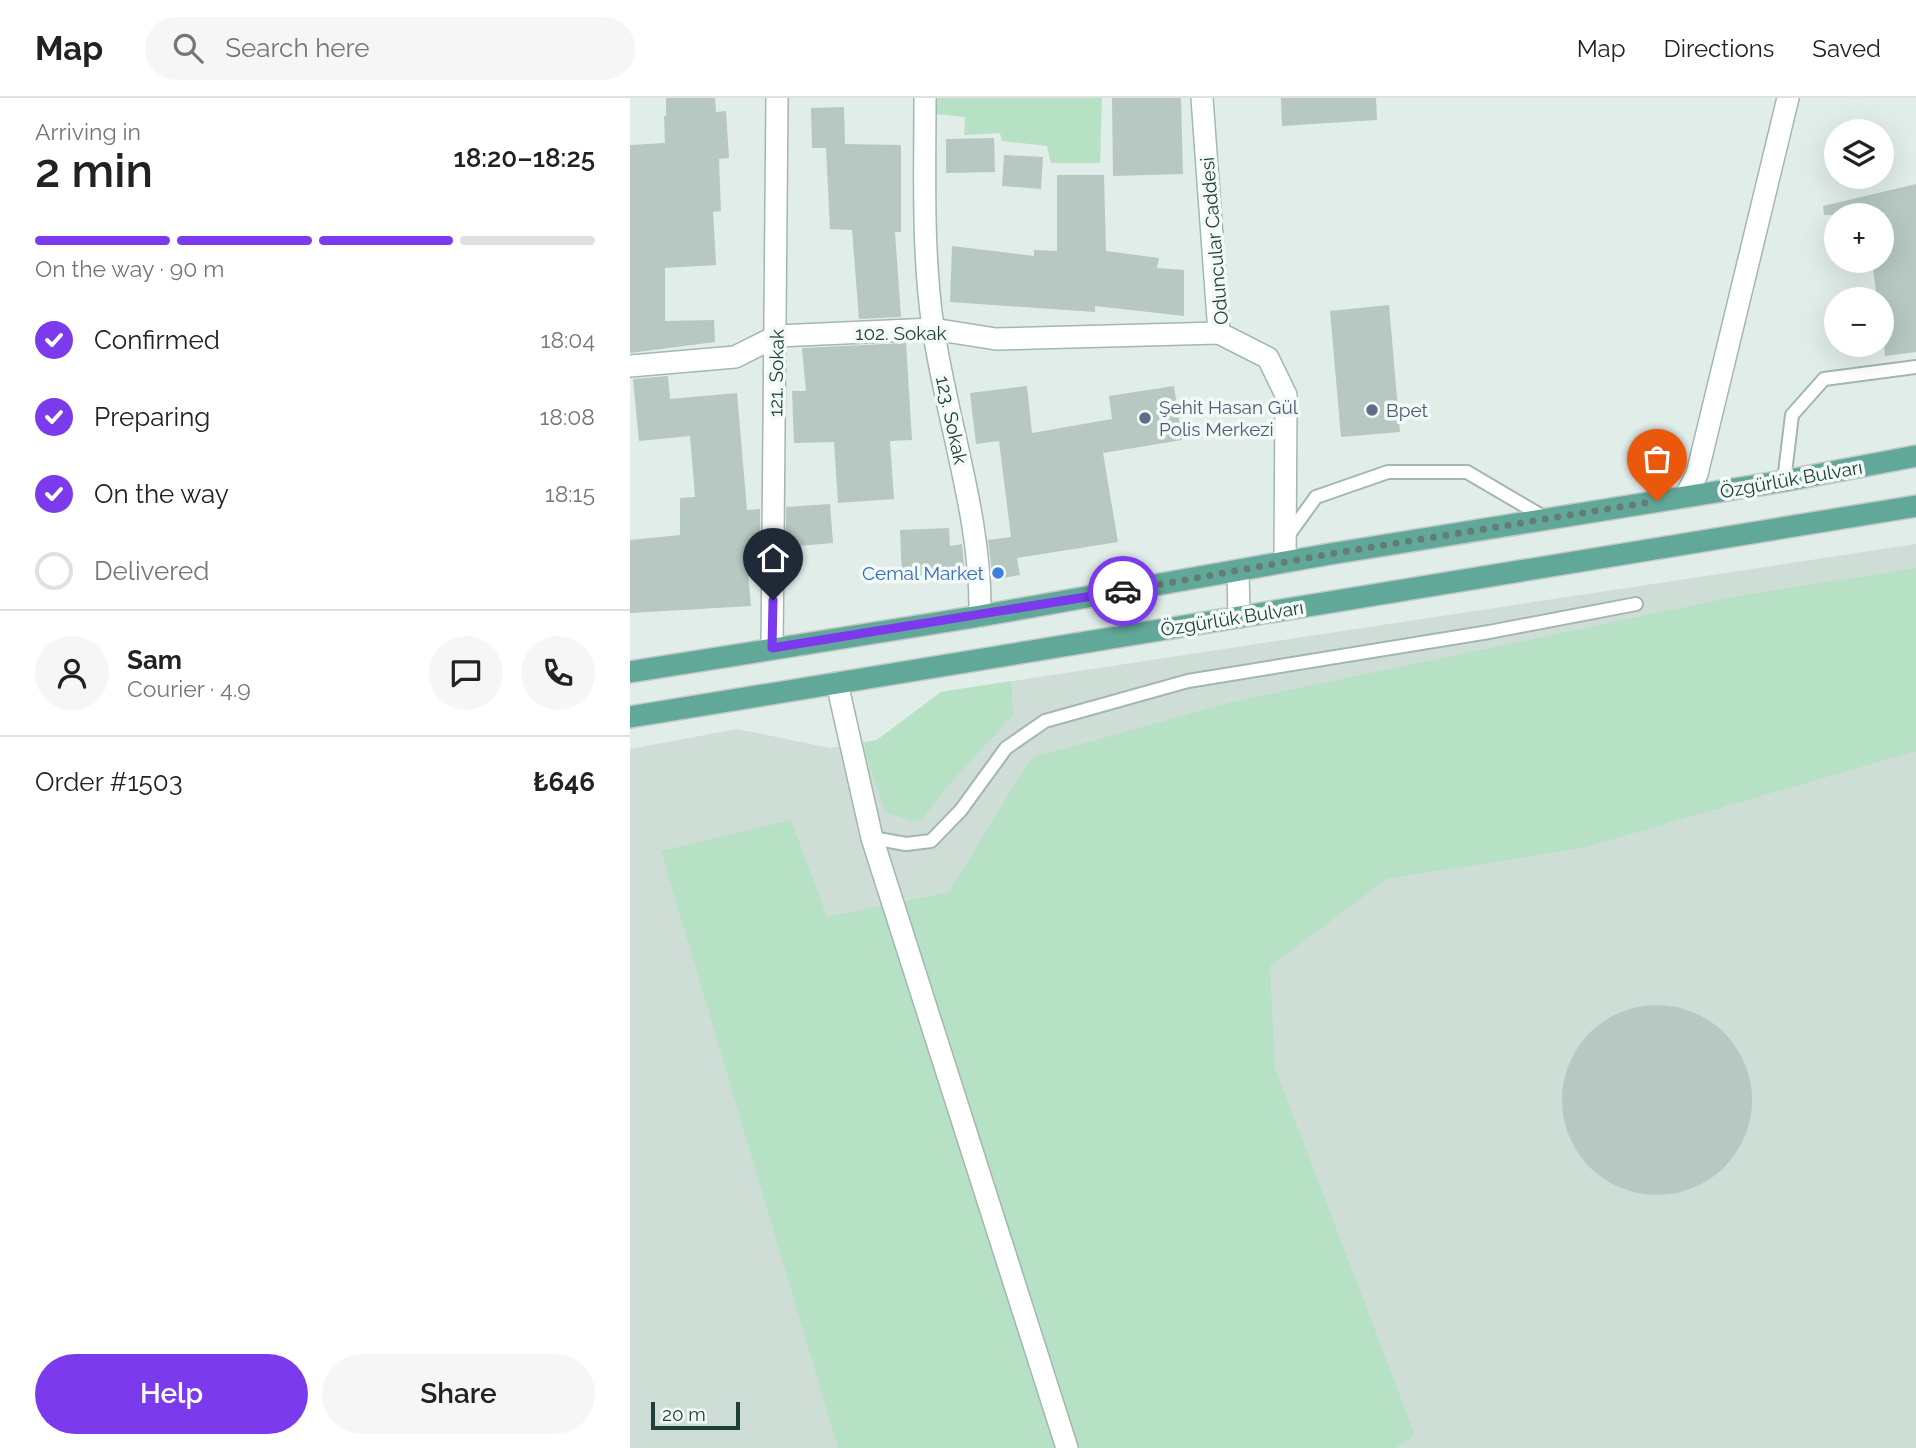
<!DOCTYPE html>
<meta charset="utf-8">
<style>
body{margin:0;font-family:Raleway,sans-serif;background:#f6f6f6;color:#222;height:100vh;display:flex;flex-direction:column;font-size:26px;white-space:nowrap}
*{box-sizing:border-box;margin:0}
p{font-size:23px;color:#767676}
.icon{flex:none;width:38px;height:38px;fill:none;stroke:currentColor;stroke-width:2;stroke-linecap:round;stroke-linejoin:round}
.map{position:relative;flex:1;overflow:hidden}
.details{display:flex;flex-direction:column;background:#fff;width:630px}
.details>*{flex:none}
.fabs{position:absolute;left:1194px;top:21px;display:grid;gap:14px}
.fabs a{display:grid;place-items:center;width:70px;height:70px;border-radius:50%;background:#fff;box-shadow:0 7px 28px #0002;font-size:35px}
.scale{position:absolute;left:21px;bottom:18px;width:89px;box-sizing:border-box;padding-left:7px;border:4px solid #1f4039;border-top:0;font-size:19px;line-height:24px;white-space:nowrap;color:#1f4039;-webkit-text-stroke:5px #f2f9f6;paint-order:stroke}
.pin{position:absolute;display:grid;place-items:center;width:60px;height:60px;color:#fff;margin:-72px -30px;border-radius:50% 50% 50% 0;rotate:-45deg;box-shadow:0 0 7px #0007}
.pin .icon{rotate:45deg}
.courier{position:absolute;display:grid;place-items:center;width:70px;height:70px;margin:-35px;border:5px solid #7c3aed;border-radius:50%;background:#fff;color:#222;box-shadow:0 2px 9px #0007}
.overview em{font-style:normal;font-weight:600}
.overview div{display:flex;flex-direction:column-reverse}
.overview{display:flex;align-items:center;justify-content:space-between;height:119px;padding:0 35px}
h1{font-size:46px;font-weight:600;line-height:52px}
.bar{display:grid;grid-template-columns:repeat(4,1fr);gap:10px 7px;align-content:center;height:84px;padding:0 35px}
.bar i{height:9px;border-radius:5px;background:#e0e0e0}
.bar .selected{background:#7c3aed}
.bar p{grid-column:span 4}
.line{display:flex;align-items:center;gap:18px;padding:0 35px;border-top:2px solid #e0e0e0}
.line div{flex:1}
.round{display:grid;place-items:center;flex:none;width:74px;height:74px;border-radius:37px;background:#f6f6f6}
ol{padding:0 35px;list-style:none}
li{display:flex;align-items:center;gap:21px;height:77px}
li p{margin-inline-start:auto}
li .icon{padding:7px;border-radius:50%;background:#7c3aed;color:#fff;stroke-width:4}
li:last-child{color:#767676}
li i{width:38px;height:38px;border:4px solid #e0e0e0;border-radius:50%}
.button{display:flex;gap:14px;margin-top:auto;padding:14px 35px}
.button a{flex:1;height:80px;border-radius:42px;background:#7c3aed;color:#fff;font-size:28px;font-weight:600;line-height:80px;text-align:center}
.button a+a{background:#f6f6f6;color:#222}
header{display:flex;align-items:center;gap:42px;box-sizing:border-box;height:98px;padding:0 35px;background:#fff;border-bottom:2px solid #e0e0e0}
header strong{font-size:33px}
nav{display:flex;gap:38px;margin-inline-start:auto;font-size:24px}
.search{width:490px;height:63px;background:#f6f6f6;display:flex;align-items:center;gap:18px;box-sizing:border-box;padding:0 24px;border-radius:38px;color:#767676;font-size:26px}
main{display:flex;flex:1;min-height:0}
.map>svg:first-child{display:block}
.built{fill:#cfddd7}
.green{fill:#b7e1c4}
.building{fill:#b6c8c1}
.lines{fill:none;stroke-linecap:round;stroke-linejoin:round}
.lane-casing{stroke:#a3b6b0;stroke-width:16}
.street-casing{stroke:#a3b6b0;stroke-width:24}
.secondary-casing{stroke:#9ebab2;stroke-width:24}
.primary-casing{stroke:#c0cac8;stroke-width:24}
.lane{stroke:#fff;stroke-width:12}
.street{stroke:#fff;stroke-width:21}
.secondary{stroke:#fff;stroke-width:21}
.primary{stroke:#61a899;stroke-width:21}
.done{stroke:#637d76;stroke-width:7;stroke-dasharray:0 12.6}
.route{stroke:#7c3aed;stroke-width:9}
.service-dot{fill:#5c6f8a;stroke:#f2f9f6;stroke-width:2.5}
.shop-dot{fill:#3f7fe0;stroke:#f2f9f6;stroke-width:2.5}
.labels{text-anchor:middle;stroke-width:7;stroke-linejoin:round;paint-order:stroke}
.street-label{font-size:19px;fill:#1f4039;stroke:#f2f9f6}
.service-label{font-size:19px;fill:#4e5e75;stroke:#f2f9f6;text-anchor:start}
.shop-label{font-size:19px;fill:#366cbe;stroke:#f2f9f6;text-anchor:end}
</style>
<header>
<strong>Map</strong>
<div class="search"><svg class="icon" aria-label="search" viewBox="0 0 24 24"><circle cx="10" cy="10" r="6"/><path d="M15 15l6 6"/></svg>Search here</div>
<nav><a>Map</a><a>Directions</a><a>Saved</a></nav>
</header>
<main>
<section class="details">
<div class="overview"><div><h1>2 min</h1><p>Arriving in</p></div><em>18:20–18:25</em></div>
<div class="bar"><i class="selected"></i><i class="selected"></i><i class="selected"></i><i></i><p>On the way · 90 m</p></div>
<ol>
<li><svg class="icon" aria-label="check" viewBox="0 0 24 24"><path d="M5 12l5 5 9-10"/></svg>Confirmed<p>18:04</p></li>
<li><svg class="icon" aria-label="check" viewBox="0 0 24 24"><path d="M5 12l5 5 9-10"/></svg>Preparing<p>18:08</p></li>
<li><svg class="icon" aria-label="check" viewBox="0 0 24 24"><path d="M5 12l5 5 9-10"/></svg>On the way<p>18:15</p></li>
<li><i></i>Delivered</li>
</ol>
<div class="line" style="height:126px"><a class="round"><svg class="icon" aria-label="person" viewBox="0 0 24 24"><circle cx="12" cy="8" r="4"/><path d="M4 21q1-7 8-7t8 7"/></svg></a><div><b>Sam</b><p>Courier · 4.9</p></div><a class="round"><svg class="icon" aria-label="chat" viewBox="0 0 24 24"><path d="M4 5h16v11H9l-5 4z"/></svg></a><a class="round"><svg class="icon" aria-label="phone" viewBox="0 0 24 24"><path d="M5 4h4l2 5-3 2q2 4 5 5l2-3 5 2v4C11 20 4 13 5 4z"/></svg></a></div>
<div class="line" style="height:91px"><div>Order #1503</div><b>₺646</b></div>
<div class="button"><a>Help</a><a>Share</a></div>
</section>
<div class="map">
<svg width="1286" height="1350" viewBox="0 0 1286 1350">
<rect width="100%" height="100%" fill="#e1ede8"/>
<path class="built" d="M1286,446V1350H0V651L107,631L200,650L247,642L311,594Z"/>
<g class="green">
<path d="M304,0H472L470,65H421L417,48L372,43L370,35L334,37L335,19L306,16Z"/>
<path d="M1286,470V653L956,749L757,781L640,868L645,970L785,1337L766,1350H208L31,753L161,722L197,819L319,794L401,660L602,604L1103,499Z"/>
<path d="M381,583L383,617L313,693L292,722L283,723L255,714L236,658L235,644L247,642L311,594Z"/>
</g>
<g class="building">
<path d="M36,0H85L86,14L96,13L99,60L89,61L91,113L83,114L86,167L35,170V223L84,222L85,244L0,255V47L35,45L34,18H36Z"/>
<path d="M482,0H551L553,76L483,78Z"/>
<path d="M651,0H746L747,22L652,28Z"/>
<path d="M214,9L215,46L271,47V134H265L271,219L229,221L222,132L200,131L196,50H182L181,10Z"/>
<path d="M364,40L365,74L316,75V41Z"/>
<path d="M374,57L413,59L411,91L372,88Z"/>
<path d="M427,77H474L476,153L529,160L527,170L554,172V218L465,208V214L320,204L322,148L404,158V152L427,153Z"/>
<path d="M1286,86V254L1255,258L1251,201H1247L1242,163H1251V117H1194L1193,108Z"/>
<path d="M759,207L770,334L711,339L700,213Z"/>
<path d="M276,245L282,342L260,343L264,401L208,405L204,344L164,345L162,293H176L172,250Z"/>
<path d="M38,278L40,301L107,295L117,412L130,411V451L116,452L121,508L0,515V442L50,437V400L65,399L60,338L9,343L3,281Z"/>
<path d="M397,288L402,335L482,321L479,298L544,288L552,342L473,355L488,444L387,460L390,477L363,482L358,442L381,439L369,343L346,346L340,295Z"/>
<path d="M200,406L203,445L156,449V409Z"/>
<path d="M319,430L320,448L332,446L335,477L272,479L270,432Z"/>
<circle cx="1027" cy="1002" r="95"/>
</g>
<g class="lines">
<defs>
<g id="lane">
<path d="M1154,383L1162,317L1194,281L1286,269"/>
<path d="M657,439L686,399L758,374H837L917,421"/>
<path d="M242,740L276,746L301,743L331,712L376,650L415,623L558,583L859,534L1006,506"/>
</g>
<g id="street">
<path d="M295,0C295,76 292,153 303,229C317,324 352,421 350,518"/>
<path d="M0,268L105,259L147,238L303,231L366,241L589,235"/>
<path d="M1055,399L1067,376L1158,0"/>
<path d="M142,550L147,0"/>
<path d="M207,585L242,740L437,1350"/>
</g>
<g id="secondary">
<path d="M572,0L589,235L638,260L656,297L655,464"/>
<path d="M608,473L609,519"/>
</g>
<g id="primary">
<path d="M0,574L350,518L700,456L1154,383L1286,358"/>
<path d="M0,619L1286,408"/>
</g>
</defs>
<use href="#lane" class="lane-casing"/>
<use href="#street" class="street-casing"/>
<use href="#secondary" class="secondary-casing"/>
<use href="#primary" class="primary-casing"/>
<use href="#lane" class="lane"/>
<use href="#street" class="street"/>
<use href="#secondary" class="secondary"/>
<use href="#primary" class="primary"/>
</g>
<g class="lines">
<path class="done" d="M493,493L700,456L1027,403"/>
<path class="route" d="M143,502L142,550L493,493"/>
</g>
<g class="service-dot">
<circle cx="742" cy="312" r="7"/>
<circle cx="515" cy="320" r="7"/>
</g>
<circle class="shop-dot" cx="368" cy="475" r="7"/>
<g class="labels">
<g class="street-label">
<text transform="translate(584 143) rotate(-95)" y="7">Oduncular Caddesi</text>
<text x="271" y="242">102. Sokak</text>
<text transform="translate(146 275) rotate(-89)" y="7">121. Sokak</text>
<text transform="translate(322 322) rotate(78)" y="7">123. Sokak</text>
<text transform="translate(1161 381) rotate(-10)" y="7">Özgürlük Bulvarı</text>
<text transform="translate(602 520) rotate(-9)" y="7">Özgürlük Bulvarı</text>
</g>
<g class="service-label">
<text x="529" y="316">Şehit Hasan Gül<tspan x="529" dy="22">Polis Merkezi</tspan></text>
<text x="756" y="319">Bpet</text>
</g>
<g class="shop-label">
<text x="354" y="482">Cemal Market</text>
</g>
</g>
</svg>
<div class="fabs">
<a><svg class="icon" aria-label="layers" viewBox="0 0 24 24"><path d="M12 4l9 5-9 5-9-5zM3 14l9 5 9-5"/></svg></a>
<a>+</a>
<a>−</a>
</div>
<div class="scale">20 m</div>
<div class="pin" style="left:1027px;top:403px;background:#ea580c"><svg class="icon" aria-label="bag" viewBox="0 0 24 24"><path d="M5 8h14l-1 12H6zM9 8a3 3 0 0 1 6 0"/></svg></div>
<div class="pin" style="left:143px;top:502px;background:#1f2937"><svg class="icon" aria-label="home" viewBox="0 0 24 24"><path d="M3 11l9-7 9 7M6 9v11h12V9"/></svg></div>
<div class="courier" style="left:493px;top:493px"><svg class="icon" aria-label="car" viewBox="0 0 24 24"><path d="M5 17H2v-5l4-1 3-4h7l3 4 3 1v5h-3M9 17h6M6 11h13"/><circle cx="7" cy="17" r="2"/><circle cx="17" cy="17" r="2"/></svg></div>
</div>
</main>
